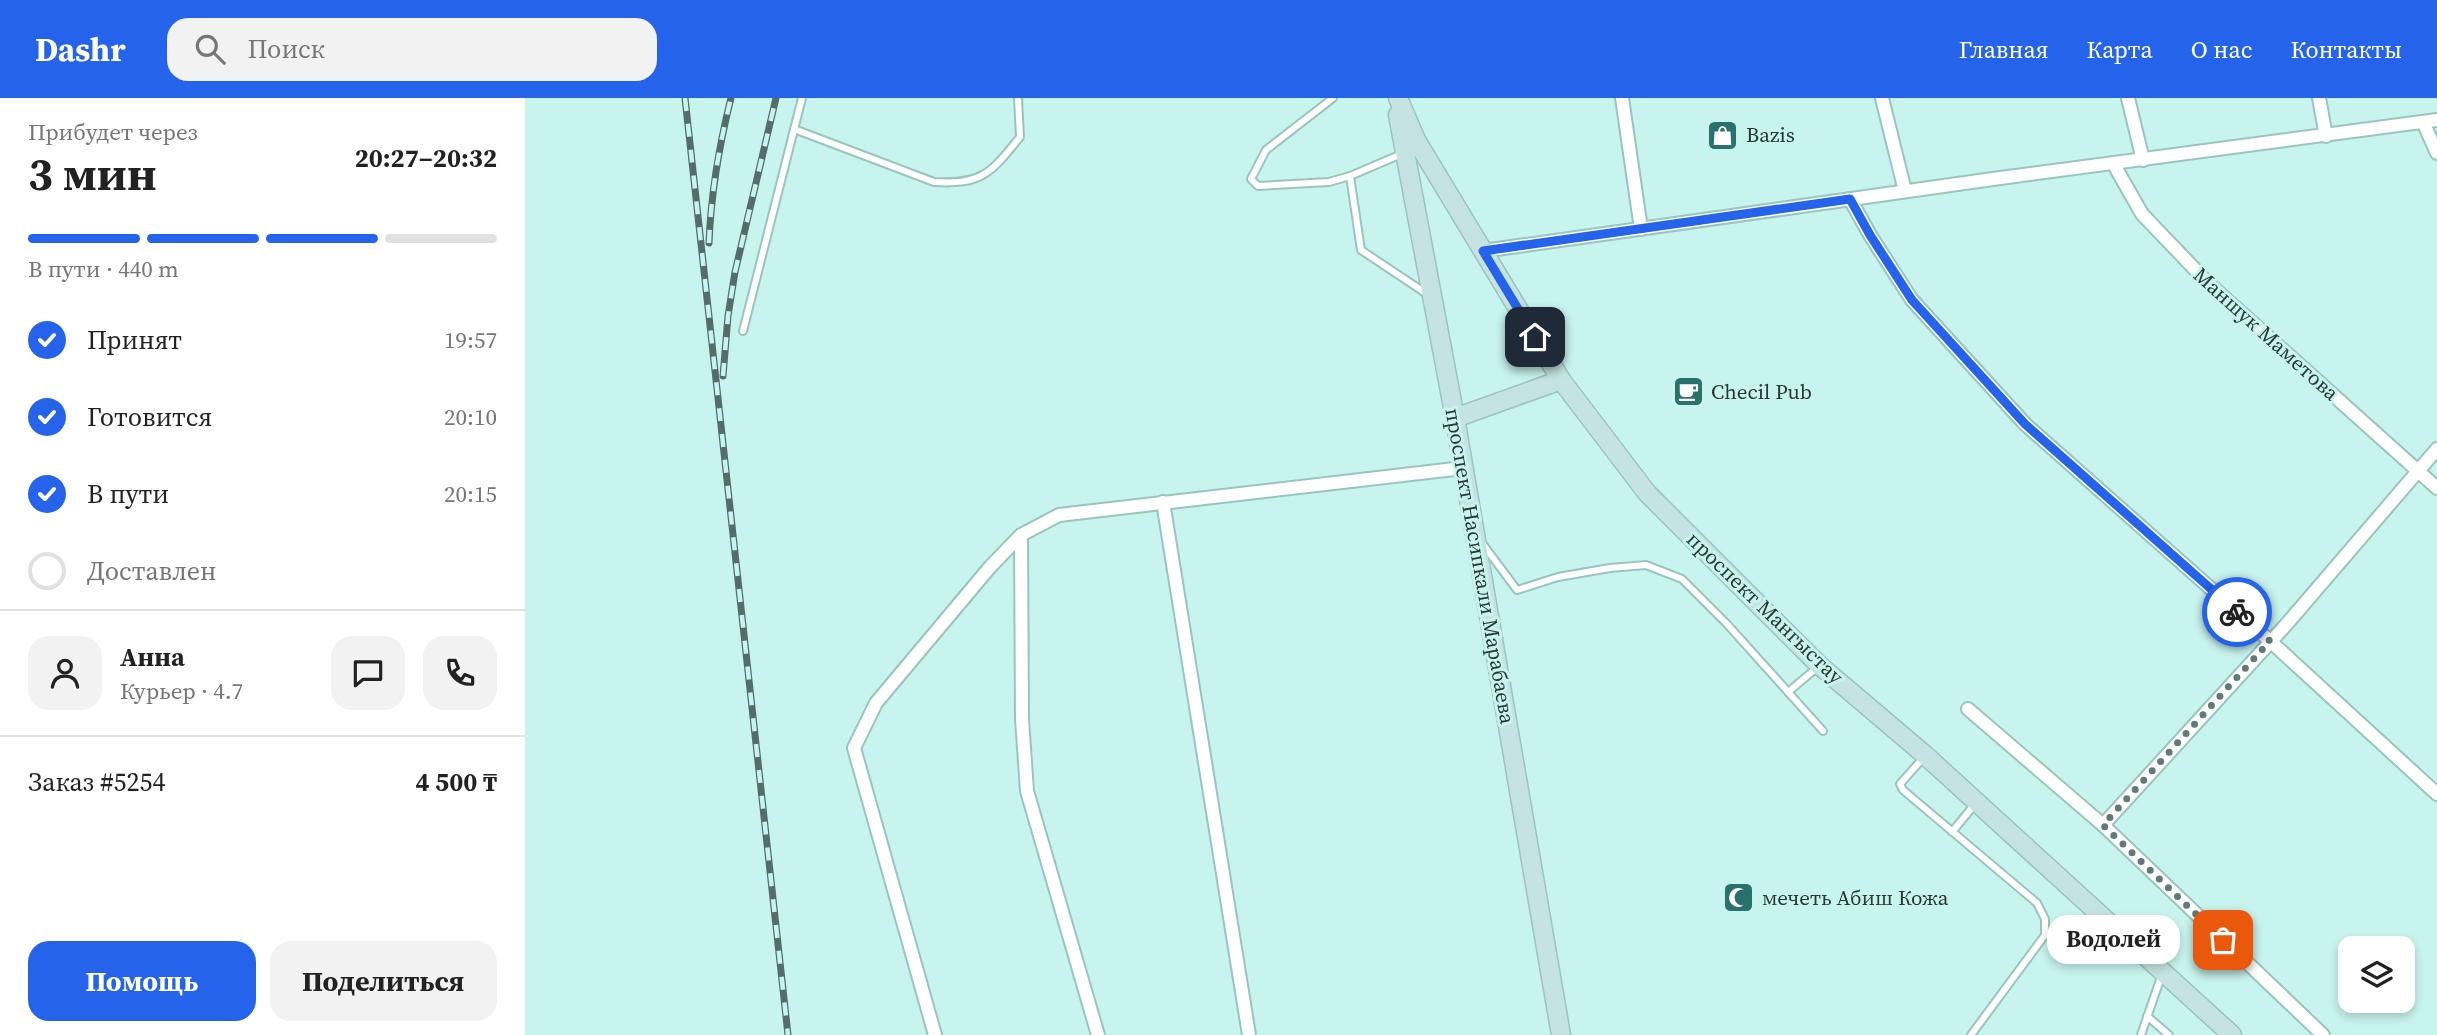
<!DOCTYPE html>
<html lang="ru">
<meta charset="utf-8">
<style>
body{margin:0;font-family:"Source Serif 4",serif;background:#f2f2f2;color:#222;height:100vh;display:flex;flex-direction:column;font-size:26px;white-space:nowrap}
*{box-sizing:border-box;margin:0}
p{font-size:23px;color:#767676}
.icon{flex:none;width:38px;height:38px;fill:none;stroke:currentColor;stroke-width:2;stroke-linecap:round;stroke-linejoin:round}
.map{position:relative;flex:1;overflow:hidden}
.side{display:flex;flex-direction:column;background:#fff;width:525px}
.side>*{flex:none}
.buttons{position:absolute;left:1813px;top:838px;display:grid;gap:14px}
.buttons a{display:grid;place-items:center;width:77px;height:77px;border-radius:14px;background:#fff;box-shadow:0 4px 10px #0003;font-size:35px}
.pin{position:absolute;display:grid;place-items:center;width:60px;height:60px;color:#fff;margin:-30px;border-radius:14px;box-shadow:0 4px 10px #0006}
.courier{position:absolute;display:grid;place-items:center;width:70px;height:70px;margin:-35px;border:5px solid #2563eb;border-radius:50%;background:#fff;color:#222;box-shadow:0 2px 9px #0007}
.bubble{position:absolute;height:49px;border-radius:21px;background:#fff;box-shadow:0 4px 10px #0003;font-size:23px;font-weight:700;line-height:49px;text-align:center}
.overview em{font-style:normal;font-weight:700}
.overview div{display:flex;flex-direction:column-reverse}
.overview{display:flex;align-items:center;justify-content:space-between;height:119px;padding:0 28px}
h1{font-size:46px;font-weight:700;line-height:52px}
.bar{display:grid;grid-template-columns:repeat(4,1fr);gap:10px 7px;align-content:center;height:84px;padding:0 28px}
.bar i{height:9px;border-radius:5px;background:#e0e0e0}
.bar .selected{background:#2563eb}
.bar p{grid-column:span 4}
.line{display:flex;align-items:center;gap:18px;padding:0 28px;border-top:2px solid #e0e0e0}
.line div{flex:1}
.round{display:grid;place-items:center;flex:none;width:74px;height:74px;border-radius:21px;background:#f2f2f2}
ol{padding:0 28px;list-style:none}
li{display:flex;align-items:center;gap:21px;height:77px}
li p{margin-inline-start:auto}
li .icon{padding:7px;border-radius:50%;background:#2563eb;color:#fff;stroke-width:4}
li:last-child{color:#767676}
li i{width:38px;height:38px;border:4px solid #e0e0e0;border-radius:50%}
.action{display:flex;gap:14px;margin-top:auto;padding:14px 28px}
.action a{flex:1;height:80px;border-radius:21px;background:#2563eb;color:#fff;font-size:28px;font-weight:700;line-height:80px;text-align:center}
.action a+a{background:#f2f2f2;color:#222}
header{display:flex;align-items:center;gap:42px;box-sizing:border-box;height:98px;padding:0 35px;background:#2563eb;color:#fff}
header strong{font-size:33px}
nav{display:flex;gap:38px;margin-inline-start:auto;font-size:24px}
.search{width:490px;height:63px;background:#f2f2f2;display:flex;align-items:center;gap:18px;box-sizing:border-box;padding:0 24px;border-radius:21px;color:#767676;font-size:26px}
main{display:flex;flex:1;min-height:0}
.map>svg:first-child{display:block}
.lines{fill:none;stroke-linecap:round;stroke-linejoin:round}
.lane-casing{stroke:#9ac4bf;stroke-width:10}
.street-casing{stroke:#9ac4bf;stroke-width:16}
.secondary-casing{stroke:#9ac4bf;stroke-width:21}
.lane{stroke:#fff;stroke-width:6}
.street{stroke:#fff;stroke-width:12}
.secondary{stroke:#c5e3e0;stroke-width:18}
.rail-casing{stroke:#546d6a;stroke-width:7}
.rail{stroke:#c8f4ee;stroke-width:4.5;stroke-dasharray:13;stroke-linecap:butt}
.done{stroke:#607a77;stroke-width:7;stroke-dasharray:0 12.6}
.route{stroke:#2563eb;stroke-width:9}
.labels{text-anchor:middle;stroke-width:6;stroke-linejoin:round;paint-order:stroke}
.poi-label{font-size:21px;fill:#283937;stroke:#c8f4ee;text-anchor:start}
.street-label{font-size:21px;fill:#283937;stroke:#c8f4ee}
</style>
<header>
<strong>Dashr</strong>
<div class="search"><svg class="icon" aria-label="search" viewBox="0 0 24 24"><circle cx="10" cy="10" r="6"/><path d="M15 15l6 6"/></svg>Поиск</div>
<nav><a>Главная</a><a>Карта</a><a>О нас</a><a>Контакты</a></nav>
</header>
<main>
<section class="side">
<div class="overview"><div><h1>3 мин</h1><p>Прибудет через</p></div><em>20:27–20:32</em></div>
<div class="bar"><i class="selected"></i><i class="selected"></i><i class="selected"></i><i></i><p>В пути · 440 m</p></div>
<ol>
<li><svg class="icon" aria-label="check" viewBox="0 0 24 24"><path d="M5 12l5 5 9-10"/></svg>Принят<p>19:57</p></li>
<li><svg class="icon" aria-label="check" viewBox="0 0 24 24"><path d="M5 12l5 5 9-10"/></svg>Готовится<p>20:10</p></li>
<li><svg class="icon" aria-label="check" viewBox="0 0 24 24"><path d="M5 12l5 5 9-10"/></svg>В пути<p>20:15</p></li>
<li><i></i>Доставлен</li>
</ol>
<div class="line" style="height:126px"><a class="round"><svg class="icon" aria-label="person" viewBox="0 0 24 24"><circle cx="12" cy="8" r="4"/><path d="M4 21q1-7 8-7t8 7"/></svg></a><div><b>Анна</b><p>Курьер · 4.7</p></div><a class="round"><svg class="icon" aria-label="chat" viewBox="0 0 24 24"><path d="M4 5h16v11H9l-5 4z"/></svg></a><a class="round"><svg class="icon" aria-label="phone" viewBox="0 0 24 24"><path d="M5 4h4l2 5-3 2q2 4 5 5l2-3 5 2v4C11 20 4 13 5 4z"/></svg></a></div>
<div class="line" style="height:91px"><div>Заказ #5254</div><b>4 500 ₸</b></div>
<div class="action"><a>Помощь</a><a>Поделиться</a></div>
</section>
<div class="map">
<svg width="1912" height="937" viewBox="0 0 1912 937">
<rect width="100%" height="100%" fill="#c8f4ee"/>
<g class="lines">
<defs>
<g id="lane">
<path d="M808,0L741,52L726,81L733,88L804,84L825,78"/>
<path d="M269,31L409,84C457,87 466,75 495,39L493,0"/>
<path d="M879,55L825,78L836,152L902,196"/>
<path d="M218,233L277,0"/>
<path d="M957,445L992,492L1033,479L1085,470L1121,467L1157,481L1202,526L1298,633"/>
<path d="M1263,594L1294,568"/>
<path d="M1399,659L1375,686L1378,692L1512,805L1520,821V837L1446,937"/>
<path d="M1427,734L1450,706"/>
<path d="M1622,918L1644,937"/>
<path d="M1616,937L1637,876"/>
</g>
<g id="street">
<path d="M1097,0L1116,131"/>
<path d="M1357,0L1380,93"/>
<path d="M1603,0L1618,62"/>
<path d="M1794,0L1801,38"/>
<path d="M1898,24L1912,55"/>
<path d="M1588,65L1617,116L1683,185L1912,390"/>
<path d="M1325,101L1345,137L1387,202L1500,326L1745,543L1912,696"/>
<path d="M958,153L1475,80L1912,22"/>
<path d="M638,404L724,937"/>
<path d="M496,437L497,621L502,693L573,937"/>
<path d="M1443,611L1578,727L1798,937"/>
<path d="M1578,727L1760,528L1912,351"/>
<path d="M410,937L329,650L351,605L465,469L496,437L534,417L938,370"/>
</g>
<g id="secondary">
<path d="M873,0L891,42L1036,282L1122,395L1294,567L1400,657L1707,937"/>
<path d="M873,17L930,320L1036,937"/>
<path d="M930,320L1036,282"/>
</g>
</defs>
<use href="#lane" class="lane-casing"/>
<use href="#street" class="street-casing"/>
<use href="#secondary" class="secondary-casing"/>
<use href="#lane" class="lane"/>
<use href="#street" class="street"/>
<use href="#secondary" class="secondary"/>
<defs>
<g id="rail">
<path d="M160,0L263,937"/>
<path d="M184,145C186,95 194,48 206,0"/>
<path d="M198,278L203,218L210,174L251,0"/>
</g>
</defs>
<use href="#rail" class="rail-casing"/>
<use href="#rail" class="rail"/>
</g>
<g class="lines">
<path class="done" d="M1698,842L1578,727L1745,543L1712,514"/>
<path class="route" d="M1010,239L958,153L1325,101L1345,137L1387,202L1500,326L1712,514"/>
</g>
<defs>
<symbol id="shop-square" viewBox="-11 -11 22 22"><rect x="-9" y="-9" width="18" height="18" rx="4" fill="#29726b" stroke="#c8f4ee"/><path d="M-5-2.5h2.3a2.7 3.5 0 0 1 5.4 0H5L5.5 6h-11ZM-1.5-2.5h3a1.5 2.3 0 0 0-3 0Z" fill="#fff"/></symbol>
<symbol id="cafe-square" viewBox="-11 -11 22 22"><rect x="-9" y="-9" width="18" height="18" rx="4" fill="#29726b" stroke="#c8f4ee"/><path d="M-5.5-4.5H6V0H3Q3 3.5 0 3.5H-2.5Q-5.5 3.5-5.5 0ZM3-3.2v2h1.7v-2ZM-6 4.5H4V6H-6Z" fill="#fff"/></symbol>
<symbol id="mosque-square" viewBox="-11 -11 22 22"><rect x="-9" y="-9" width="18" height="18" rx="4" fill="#29726b" stroke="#c8f4ee"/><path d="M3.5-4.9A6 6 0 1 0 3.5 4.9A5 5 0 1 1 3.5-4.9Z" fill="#fff"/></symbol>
</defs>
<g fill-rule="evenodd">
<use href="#shop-square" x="1180" y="20" width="35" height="35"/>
<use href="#cafe-square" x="1146" y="276" width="35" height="35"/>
<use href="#mosque-square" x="1196" y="782" width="35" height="35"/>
</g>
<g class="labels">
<g class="poi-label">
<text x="1221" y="44">Bazis</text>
<text x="1186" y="301">Checil Pub</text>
<text x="1237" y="807">мечеть Абиш Кожа</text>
</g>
<g class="street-label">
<text transform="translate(1741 236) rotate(42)" y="7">Маншук Маметова</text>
<text transform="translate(955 468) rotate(80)" y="7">проспект Насипкали Марабаева</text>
<text transform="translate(1240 510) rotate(44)" y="7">проспект Мангыстау</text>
</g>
</g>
</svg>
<div class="buttons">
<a><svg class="icon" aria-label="layers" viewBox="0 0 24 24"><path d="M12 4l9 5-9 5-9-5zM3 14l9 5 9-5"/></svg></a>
</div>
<div class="pin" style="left:1698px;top:842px;background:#ea580c"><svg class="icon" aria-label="bag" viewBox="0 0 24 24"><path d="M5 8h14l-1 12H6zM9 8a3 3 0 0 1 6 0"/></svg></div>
<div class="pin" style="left:1010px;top:239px;background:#1f2937"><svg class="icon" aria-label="home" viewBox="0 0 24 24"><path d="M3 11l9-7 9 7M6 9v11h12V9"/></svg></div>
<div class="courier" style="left:1712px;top:514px"><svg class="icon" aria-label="bike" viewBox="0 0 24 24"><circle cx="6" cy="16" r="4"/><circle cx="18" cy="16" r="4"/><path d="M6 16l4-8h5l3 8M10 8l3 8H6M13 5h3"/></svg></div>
<div class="bubble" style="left:1522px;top:817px;width:133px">Водолей</div>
</div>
</main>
